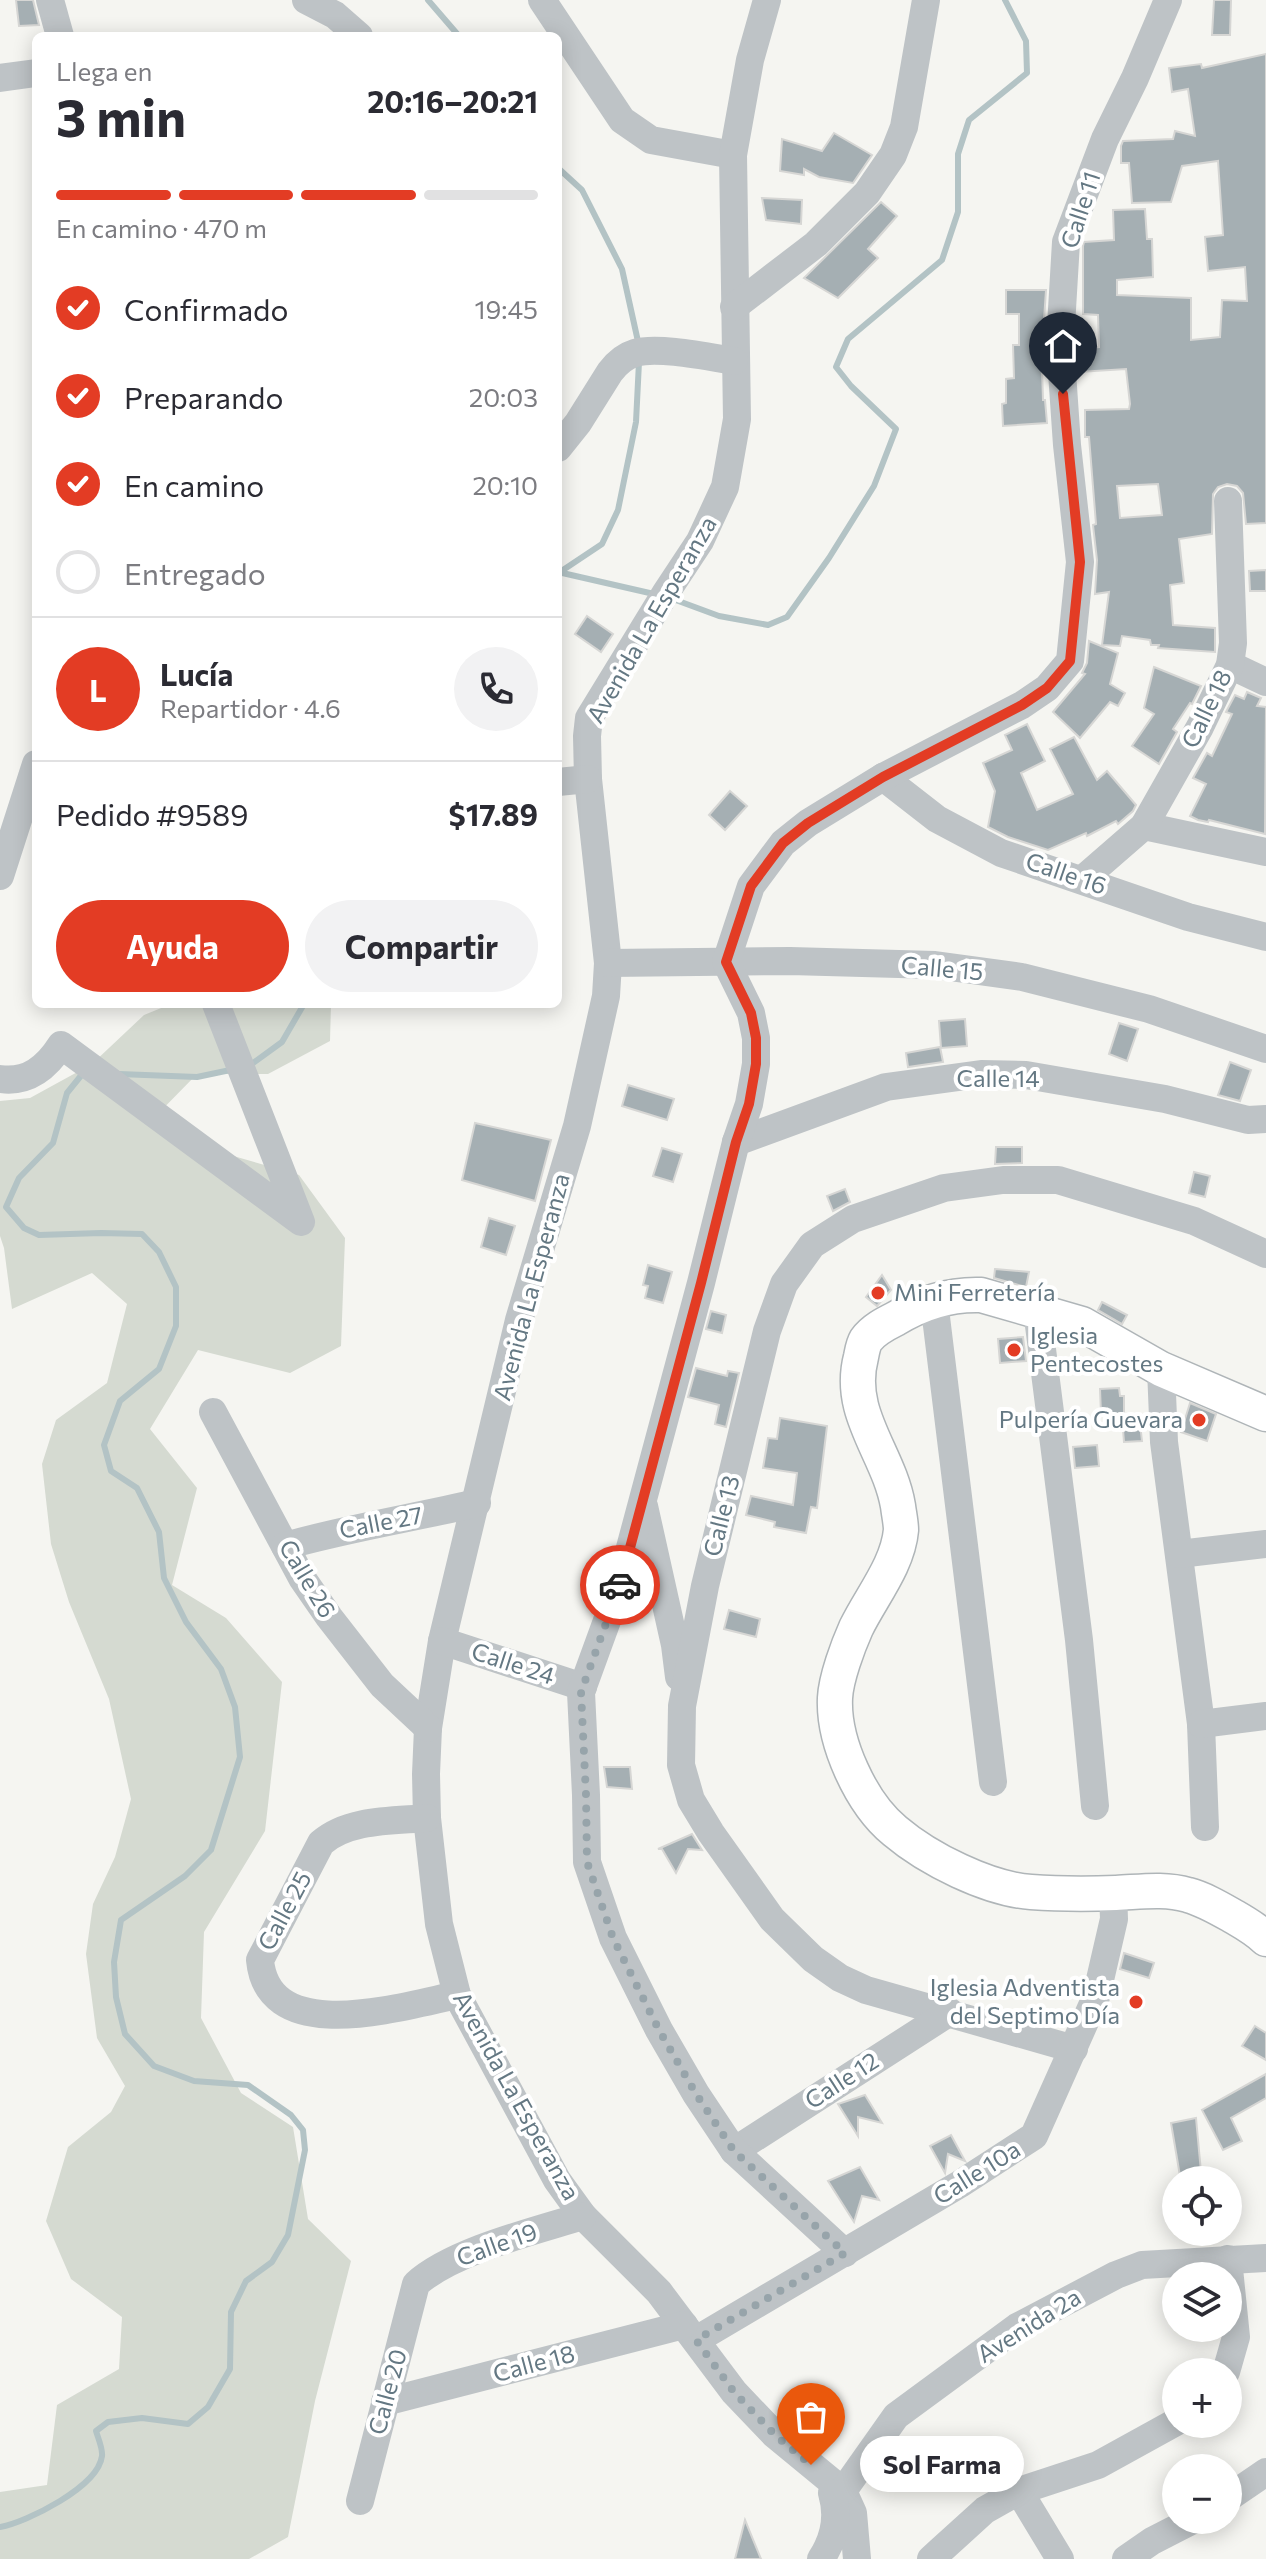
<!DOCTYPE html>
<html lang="es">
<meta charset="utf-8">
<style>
body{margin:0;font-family:Commissioner,sans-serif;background:#f2f2f3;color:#2b2b33;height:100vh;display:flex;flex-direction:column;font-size:30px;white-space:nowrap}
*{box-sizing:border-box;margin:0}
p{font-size:26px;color:#7c7c81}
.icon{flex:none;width:44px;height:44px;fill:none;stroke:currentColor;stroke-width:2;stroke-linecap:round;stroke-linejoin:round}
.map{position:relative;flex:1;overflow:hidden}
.sheet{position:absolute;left:32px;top:32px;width:530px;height:976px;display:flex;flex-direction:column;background:#fff;border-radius:12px;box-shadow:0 4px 20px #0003}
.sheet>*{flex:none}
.buttons{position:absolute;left:1162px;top:2166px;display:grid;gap:16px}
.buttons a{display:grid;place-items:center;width:80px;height:80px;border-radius:50%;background:#fff;box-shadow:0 4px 20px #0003;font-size:40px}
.pin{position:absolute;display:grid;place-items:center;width:68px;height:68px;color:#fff;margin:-82px -34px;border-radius:50% 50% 50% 0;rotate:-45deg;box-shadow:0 0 8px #0007}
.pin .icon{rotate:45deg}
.courier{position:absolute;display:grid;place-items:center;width:80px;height:80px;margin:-40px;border:6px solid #e33c24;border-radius:50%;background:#fff;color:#222;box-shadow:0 2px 10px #0007}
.bubble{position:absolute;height:56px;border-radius:28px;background:#fff;box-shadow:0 4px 20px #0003;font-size:26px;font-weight:700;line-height:56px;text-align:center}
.head em{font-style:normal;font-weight:700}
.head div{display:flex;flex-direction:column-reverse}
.head{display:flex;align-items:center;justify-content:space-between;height:136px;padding:0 24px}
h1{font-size:52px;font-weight:700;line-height:60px}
.bar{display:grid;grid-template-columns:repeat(4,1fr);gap:12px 8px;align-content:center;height:96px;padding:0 24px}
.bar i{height:10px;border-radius:6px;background:#e1e1e2}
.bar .current{background:#e33c24}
.bar p{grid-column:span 4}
.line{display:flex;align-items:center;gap:20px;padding:0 24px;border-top:2px solid #e1e1e2}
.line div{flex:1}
.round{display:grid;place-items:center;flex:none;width:84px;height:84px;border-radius:42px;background:#f2f2f3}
ol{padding:0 24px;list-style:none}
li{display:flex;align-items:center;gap:24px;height:88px}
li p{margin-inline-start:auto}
li .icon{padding:8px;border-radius:50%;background:#e33c24;color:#fff;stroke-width:4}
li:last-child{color:#7c7c81}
li i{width:44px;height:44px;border:4px solid #e1e1e2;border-radius:50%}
.cta{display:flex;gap:16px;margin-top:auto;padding:16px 24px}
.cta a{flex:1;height:92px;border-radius:48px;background:#e33c24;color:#fff;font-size:32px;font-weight:700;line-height:92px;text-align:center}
.cta a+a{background:#f2f2f3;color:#2b2b33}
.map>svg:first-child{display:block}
.green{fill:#d5dad1}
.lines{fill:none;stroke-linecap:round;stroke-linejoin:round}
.stream{stroke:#b3c3c5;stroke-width:6}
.building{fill:#a5afb3;stroke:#d6d6d4;stroke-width:2;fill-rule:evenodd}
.major-casing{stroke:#afb5b8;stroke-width:37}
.minor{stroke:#bec3c6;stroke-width:28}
.major{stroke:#fff;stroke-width:34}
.done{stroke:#97a4aa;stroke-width:8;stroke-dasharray:0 14.4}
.route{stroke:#e33c24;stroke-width:10}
.poi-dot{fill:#e33c24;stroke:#fff;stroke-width:3}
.labels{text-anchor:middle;stroke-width:8;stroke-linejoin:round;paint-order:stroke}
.street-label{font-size:24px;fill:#647883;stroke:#fff}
.poi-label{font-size:24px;fill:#647883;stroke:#fff;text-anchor:start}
</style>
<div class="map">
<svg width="1266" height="2559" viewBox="0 0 1266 2559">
<rect width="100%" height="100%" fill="#f5f5f1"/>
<path class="green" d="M171,1004H331L330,1041L268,1074H197L147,1125L223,1153L299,1175L345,1238L341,1346L290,1373L198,1350L150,1429L197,1488L172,1585L226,1618L282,1682L265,1831L204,1932L201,2018L241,2093L293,2127L308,2219L351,2261L315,2401L288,2537L249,2559H0V2492L47,2485L57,2405L119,2369L122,2317L71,2279L46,2221L68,2147L111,2112L125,2086L97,2038L86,1954L93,1904L115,1857L131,1799L109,1699L69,1602L51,1544L42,1464L56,1420L107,1383L127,1304L92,1273L12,1309L4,1248L0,1236V1101L30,1098L92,1064L144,1015Z"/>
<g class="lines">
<g class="stream">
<path d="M428,0L459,36"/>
<path d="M558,168L582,190L622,269L639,346"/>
<path d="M558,572L654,594"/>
<path d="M560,572L602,544L618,510L636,422L639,362"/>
<path d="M673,599L719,616L768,625L787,617L829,558L874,486L896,429L851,386L836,367L848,339L942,260L958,212V154L969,120L1027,73L1026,41L1005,0"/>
<path d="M249,1066L282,1042L304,1004"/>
<path d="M119,1074L197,1077L235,1069"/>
<path d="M0,2527C27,2522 98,2487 102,2456C103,2449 98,2438 96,2431L108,2422L142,2418L188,2424L208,2407L230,2369L231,2312L246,2281L272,2262L288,2235L305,2150L303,2130L291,2115L248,2085L194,2081L154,2066L125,2034L116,1997L114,1962L121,1920L185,1876L211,1850L240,1757L235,1707L221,1669L186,1622L164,1578L159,1532L137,1488L111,1471L104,1445L120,1401L159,1369L176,1326V1287L159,1252L142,1234L101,1233L39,1235L24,1228L6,1207L19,1178L53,1143L67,1093L84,1072"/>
</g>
</g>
<g class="building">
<path d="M16,0H33L39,25L19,26Z"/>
<path d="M1214,0H1231L1230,35H1212Z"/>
<path d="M1266,54V523L1246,524L1243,493L1237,486L1227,484L1218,487L1213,494L1212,534L1179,539L1184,583L1170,585L1173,625L1215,628V652L1158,648L1159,645H1151L1150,640L1122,636L1120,646L1102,645L1109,592L1095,594L1097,560L1093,525L1096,524L1089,437H1085V410L1129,409L1130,404L1126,369L1079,372L1077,349L1099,347L1098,315L1083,314V246L1084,242L1114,240L1113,210L1145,209L1147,239H1152L1153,277L1117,280V295L1191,298V340L1220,337L1222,300L1247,301L1245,267L1208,271L1205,237L1223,235L1218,161L1182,166L1171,202L1132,203L1129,163H1121V146L1123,141L1173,139L1175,131L1195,136L1188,89L1172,92L1169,68L1201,64L1202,68ZM1158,484L1162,515L1120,518L1117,486Z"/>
<path d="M834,133L872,155L853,183L819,177L804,169V175L780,171L782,139L822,151Z"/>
<path d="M762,198L802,200L801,224L766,220Z"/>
<path d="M881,202L897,216L868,249L878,258L838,298L804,278Z"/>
<path d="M1006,290H1046L1043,335H1041L1043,400H1045L1047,423L1003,426L1002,404L1006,403V379L1014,378L1013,345H1019V314H1006Z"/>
<path d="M1266,570V591H1250L1249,571Z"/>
<path d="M587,616L613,634L601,652L575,634Z"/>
<path d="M1089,641L1118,653L1110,684L1125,693L1118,706L1110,702L1080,738L1053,712L1085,674L1082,673L1087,663Z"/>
<path d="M1154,667L1201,686L1192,704L1190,703L1173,729L1177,732L1159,764L1132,746L1154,714L1144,708Z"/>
<path d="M1247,692L1261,698L1257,706L1266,707L1265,834L1209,820L1208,822L1198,820L1190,816L1206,784L1193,778L1207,753L1212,756L1232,714L1226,712L1235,695L1244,699Z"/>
<path d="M1027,724L1045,761L1021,773L1037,810L1073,794L1050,749L1074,737L1097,780L1107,771L1136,805L1133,811L1118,824L1116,821L1087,836L1086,833L1048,850L1008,837L988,827L995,791L983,763L1012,750L1005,735Z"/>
<path d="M730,791L747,806L725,830L709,815Z"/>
<path d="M965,1019L967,1046L941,1048L939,1021Z"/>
<path d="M1119,1023L1138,1029L1127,1061L1109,1054Z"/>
<path d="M940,1047L943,1062L908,1067L906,1053Z"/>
<path d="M1230,1062L1251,1070L1240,1101L1218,1095Z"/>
<path d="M628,1085L674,1099L667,1120L622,1106Z"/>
<path d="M475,1123L551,1140L535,1201L462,1180Z"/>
<path d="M996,1147H1022V1163L995,1164Z"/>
<path d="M662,1148L682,1154L673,1182L653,1176Z"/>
<path d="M1194,1172L1210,1176L1205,1197L1189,1193Z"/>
<path d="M845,1189L850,1202L833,1211L827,1196Z"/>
<path d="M489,1218L515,1226L506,1255L481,1247Z"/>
<path d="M648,1265L672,1272L663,1303L645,1298L648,1286L643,1285Z"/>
<path d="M995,1269L1029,1272L1026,1287L994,1278Z"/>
<path d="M882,1275L891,1290L877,1306L866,1297Z"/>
<path d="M1102,1302L1127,1315L1122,1324L1098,1310Z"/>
<path d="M711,1311L726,1315L722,1333L706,1329Z"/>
<path d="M1023,1337L1026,1361L1000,1363L998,1339Z"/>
<path d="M696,1368L727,1376L728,1371L739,1373L726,1427L715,1424L719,1405L688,1397Z"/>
<path d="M1119,1388L1120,1396H1124V1414H1101L1100,1389Z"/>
<path d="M1190,1403L1216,1414L1207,1441L1181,1432Z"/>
<path d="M1139,1415L1142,1441L1124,1442L1122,1417Z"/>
<path d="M780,1418L827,1426L817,1508L811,1507L806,1533L774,1527L775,1522L746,1515L751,1496L793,1505L797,1473L763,1468L768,1438L777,1439Z"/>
<path d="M1097,1445L1099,1466L1075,1468L1073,1447Z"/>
<path d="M729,1610L760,1619L756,1637L724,1629Z"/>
<path d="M604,1767H630L632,1789L607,1787Z"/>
<path d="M692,1834L702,1850L688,1849L676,1873L662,1849H658Z"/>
<path d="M1124,1953L1154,1963L1149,1978L1120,1969Z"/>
<path d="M1255,2026L1266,2033V2060L1242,2046Z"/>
<path d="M1266,2074V2098L1231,2118L1242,2141L1223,2150L1202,2110Z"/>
<path d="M865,2095L882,2123L858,2117V2136L838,2104Z"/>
<path d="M1196,2118L1201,2172L1180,2176L1171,2123Z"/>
<path d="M951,2135L965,2161L948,2154L945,2173L930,2146Z"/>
<path d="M860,2167L879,2200L862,2196L854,2222L828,2181Z"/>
<path d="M745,2520L761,2559H735Z"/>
</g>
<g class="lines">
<defs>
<path id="major" d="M1266,1414L1161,1369L1082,1324L981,1295C951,1294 921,1303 895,1319C885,1324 873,1330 866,1340C863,1345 862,1352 861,1357C846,1414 889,1453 898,1506C899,1514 901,1523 901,1530C898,1565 871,1597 856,1628C848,1646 836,1678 835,1698C833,1742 861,1803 895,1831C928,1859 988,1889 1031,1892C1059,1894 1088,1894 1116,1893C1140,1892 1164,1888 1188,1895C1203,1899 1217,1907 1231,1915C1243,1922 1256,1929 1266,1939"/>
</defs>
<use href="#major" class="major-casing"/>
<g class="minor">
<path d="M50,0L60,36"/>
<path d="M306,0L335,15L359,36"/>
<path d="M542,0L622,120L651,140L733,155"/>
<path d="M767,0L750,60L733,155L737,419L725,487L700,541L665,594L589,718L587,736L588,779L608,963L606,996L577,1126L519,1320L442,1641L428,1728L426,1774L427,1818L439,1924L457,1995L557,2180L583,2216L659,2292L734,2392L775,2435L843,2491L853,2513L857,2559"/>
<path d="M0,78L36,73"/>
<path d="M734,307L816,244L867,193L893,155L904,127L926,0"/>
<path d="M558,448L578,423L610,372C616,364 625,356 635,353C657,346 709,357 734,361"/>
<path d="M1230,665L1266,682"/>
<path d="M883,777L937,819L1001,853L1188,917L1266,937"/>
<path d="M558,782L588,779"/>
<path d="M1144,826L1266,852"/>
<path d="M0,876L36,764"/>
<path d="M1083,879L1144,826L1200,727L1230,665L1233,643L1228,501"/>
<path d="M608,963L790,961L935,965L1022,977L1149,1009L1266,1049"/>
<path d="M0,1079C28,1083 47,1067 61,1045L301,1222L216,1004"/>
<path d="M736,1142L886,1087L981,1074L1026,1075L1165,1099L1248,1120L1266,1119"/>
<path d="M934,1301L993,1782"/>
<path d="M1037,1310L1079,1640L1095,1806"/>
<path d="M1161,1369L1164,1442L1201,1724L1205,1827"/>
<path d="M213,1412L302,1578L329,1617L382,1685L428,1728"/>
<path d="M644,1506L675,1645L679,1677"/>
<path d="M285,1546C348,1528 413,1518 477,1503"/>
<path d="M1179,1554L1266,1544"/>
<path d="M442,1641L583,1687"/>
<path d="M1201,1724L1266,1716"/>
<path d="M427,1818C393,1821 348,1819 321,1843L260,1960C268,2048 403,2006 457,1995"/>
<path d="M1074,2049L866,1990L840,1978L813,1959L772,1919L711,1833L691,1800L681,1765L682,1706L705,1586L767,1331L784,1284L812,1245L853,1219L944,1188L1003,1180H1058L1194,1221L1266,1254"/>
<path d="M734,2151L950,2012"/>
<path d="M845,2253L734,2151L696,2094L659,2030L613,1938L587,1862L586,1795L581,1692L620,1585L701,1283L736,1142L749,1104L756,1064V1038L751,1013L726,962L751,886L783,843L808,823L883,777L1022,705L1047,688L1070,661L1080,562L1067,445L1060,343L1066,242L1105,139L1135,78L1168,0"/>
<path d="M696,2340L960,2184L1034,2136L1096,1997L1114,1919L1113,1893"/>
<path d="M1226,2372L1236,2337L1228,2259"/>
<path d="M385,2402L684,2325"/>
<path d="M843,2491L896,2416L1017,2327L1116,2275L1142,2265L1266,2258"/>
<path d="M1019,2491L1060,2559"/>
<path d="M1228,2498L1266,2472"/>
<path d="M360,2501L416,2284C452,2251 535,2231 583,2216"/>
<path d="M821,2559C835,2538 839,2517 832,2493"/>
<path d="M931,2559L985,2510L1019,2491L1098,2465L1176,2422"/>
<path d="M1126,2559L1152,2541L1193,2520"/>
</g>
<use href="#major" class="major"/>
</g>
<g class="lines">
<path class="done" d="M620,1585L581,1692L586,1795L587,1862L613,1938L659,2030L696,2094L734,2151L845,2253L696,2340L734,2392L775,2435L811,2465"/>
<path class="route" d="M620,1585L701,1283L736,1142L749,1104L756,1064V1038L751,1013L726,962L751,886L783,843L808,823L883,777L1022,705L1047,688L1070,661L1080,562L1063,394"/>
</g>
<g class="poi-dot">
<circle cx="878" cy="1293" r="8"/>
<circle cx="1014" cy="1350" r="8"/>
<circle cx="1199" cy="1420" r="8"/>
<circle cx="1136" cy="2002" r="8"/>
</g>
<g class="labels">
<g class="street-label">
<text transform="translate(1081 210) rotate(-72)" y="8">Calle 11</text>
<text transform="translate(652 620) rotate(-60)" y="8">Avenida La Esperanza</text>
<text transform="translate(1207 709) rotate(-64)" y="8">Calle 18</text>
<text transform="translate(1066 874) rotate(19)" y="8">Calle 16</text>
<text transform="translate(942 969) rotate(5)" y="8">Calle 15</text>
<text x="998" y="1087">Calle 14</text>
<text transform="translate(532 1287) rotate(-75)" y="8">Avenida La Esperanza</text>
<text transform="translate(722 1516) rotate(-76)" y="8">Calle 13</text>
<text transform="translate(381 1523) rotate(-11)" y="8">Calle 27</text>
<text transform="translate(307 1579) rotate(59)" y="8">Calle 26</text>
<text transform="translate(513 1664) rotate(18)" y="8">Calle 24</text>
<text transform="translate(285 1911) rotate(-62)" y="8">Calle 25</text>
<text transform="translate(842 2081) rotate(-33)" y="8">Calle 12</text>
<text transform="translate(516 2096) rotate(61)" y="8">Avenida La Esperanza</text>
<text transform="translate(977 2173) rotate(-32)" y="8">Calle 10a</text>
<text transform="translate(497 2245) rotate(-20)" y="8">Calle 19</text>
<text transform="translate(1029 2326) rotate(-32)" y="8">Avenida 2a</text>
<text transform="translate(534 2364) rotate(-15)" y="8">Calle 18</text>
<text transform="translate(388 2392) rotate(-75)" y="8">Calle 20</text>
</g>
<g class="poi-label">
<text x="894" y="1301">Mini Ferretería</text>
<text x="1030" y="1344">Iglesia<tspan x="1030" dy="28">Pentecostes</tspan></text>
<text x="1183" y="1428" text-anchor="end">Pulpería Guevara</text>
<text x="1120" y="1996" text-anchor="end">Iglesia Adventista<tspan x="1120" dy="28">del Septimo Día</tspan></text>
</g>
</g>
</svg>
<div class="buttons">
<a><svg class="icon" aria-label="locate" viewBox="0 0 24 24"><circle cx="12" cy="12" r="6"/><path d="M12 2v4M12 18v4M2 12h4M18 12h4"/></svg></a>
<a><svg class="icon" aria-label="layers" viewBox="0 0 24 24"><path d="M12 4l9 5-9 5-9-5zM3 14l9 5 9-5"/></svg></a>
<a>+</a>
<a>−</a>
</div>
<div class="pin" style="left:811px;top:2465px;background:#ea580c"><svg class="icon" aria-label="bag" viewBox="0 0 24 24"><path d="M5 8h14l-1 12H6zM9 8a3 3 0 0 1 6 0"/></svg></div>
<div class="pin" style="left:1063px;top:394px;background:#1f2937"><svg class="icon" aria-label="home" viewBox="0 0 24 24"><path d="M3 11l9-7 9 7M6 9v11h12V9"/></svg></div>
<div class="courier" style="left:620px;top:1585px"><svg class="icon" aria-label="car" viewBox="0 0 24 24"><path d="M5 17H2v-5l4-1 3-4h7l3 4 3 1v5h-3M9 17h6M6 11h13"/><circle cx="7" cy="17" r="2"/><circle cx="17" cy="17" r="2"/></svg></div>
<div class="bubble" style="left:860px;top:2436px;width:164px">Sol Farma</div>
<section class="sheet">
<div class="head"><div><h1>3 min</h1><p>Llega en</p></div><em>20:16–20:21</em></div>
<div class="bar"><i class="current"></i><i class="current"></i><i class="current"></i><i></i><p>En camino · 470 m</p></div>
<ol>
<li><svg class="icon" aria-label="check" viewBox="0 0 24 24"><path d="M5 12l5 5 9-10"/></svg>Confirmado<p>19:45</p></li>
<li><svg class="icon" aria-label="check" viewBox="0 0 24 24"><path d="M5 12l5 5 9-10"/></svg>Preparando<p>20:03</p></li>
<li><svg class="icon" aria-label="check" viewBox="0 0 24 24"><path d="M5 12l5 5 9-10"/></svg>En camino<p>20:10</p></li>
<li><i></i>Entregado</li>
</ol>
<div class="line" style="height:144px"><b class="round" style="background:#e33c24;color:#fff">L</b><div><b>Lucía</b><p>Repartidor · 4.6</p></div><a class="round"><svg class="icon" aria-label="phone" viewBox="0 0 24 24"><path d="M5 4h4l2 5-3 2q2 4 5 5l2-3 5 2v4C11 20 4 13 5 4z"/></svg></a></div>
<div class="line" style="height:104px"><div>Pedido #9589</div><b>$17.89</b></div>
<div class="cta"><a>Ayuda</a><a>Compartir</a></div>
</section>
</div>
